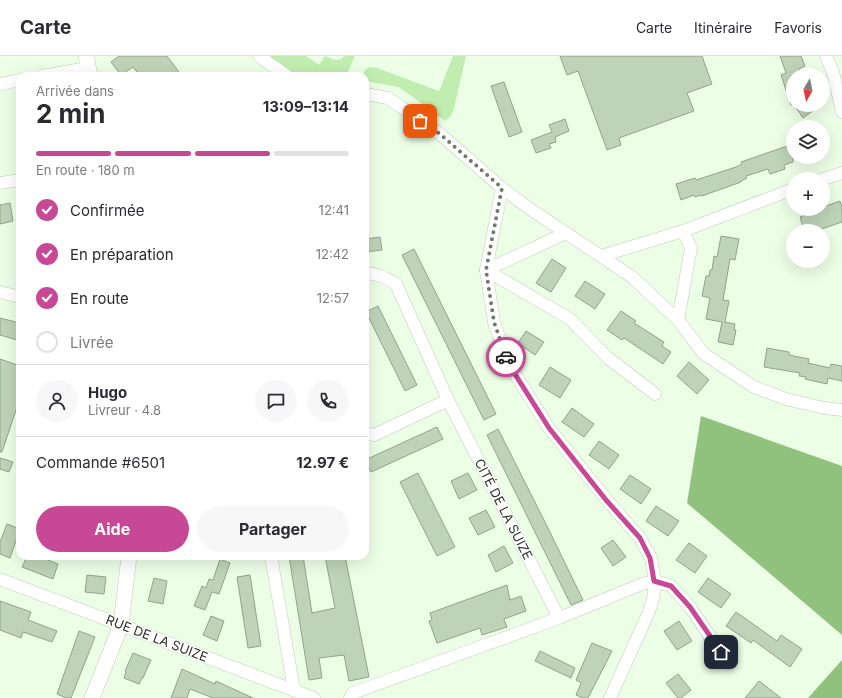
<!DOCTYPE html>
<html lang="fr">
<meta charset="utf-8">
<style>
body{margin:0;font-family:Inter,sans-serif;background:#f7f7f7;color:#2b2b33;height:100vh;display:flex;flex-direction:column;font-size:15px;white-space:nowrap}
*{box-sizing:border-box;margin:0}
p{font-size:13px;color:#7c7c81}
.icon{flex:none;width:22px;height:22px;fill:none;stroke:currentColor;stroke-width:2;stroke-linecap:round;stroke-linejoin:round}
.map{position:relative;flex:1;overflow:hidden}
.side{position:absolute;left:16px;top:16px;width:353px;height:488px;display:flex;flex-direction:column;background:#fff;border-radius:12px;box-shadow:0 4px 16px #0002}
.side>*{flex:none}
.needle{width:26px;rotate:189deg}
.buttons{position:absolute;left:786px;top:12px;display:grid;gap:8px}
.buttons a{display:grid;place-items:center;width:44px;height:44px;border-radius:50%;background:#fff;box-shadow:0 4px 16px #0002;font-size:20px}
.pin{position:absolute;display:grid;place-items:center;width:34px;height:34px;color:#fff;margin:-17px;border-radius:8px;box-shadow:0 2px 6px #0006}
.courier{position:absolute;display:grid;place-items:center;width:40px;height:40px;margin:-20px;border:3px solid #c74894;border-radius:50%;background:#fff;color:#222;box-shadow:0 1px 5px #0007}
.overview em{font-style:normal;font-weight:700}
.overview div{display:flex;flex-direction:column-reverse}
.overview{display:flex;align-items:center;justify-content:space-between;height:68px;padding:0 20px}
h1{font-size:26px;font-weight:700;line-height:30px}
.bar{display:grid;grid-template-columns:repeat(4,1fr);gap:6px 4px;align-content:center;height:48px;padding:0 20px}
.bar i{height:5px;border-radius:3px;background:#e1e1e2}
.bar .selected{background:#c74894}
.bar p{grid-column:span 4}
.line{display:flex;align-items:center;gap:10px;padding:0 20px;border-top:1px solid #e1e1e2}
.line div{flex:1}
.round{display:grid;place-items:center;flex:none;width:42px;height:42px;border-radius:21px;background:#f7f7f7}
ol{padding:0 20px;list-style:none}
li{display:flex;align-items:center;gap:12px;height:44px}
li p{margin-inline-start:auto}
li .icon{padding:4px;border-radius:50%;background:#c74894;color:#fff;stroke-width:4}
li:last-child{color:#7c7c81}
li i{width:22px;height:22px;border:2px solid #e1e1e2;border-radius:50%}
.button{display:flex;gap:8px;margin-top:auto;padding:8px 20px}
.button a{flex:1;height:46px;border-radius:24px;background:#c74894;color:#fff;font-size:16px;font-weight:700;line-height:46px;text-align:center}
.button a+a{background:#f7f7f7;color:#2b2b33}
header{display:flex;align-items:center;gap:24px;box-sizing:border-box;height:56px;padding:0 20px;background:#fff;border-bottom:1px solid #e1e1e2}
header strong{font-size:19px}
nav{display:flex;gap:22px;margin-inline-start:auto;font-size:14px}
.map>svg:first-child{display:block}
.green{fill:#c1edb0}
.forest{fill:#91c27d}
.building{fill:#bed3b7;stroke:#91a48a}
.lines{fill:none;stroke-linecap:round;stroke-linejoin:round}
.minor-casing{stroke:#bcd0b4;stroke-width:13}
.tertiary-casing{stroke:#bcd0b4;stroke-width:16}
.minor{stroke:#fff;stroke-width:12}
.tertiary{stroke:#fff;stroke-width:15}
.done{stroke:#707b6c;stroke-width:4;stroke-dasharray:0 7.2}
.route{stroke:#c74894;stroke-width:5}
.labels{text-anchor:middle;stroke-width:3;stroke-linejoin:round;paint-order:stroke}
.street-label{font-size:13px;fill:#2c3429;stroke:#fff}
</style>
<header>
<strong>Carte</strong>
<nav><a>Carte</a><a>Itinéraire</a><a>Favoris</a></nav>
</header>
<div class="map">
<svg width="842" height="642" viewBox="0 0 842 642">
<rect width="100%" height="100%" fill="#edfee7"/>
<g class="green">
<path d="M268,0H306L319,9L325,0C332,3 338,7 344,0H355L346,20H298L289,16Z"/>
<path d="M453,0H466L454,52L451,60L445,65L413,41L398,31L365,25V20H362L366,13L370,11L377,12L439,35Z"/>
</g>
<g class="forest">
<path d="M701,360L842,410V579L687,447Z"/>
<path d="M842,604V642H808Z"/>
</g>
<g class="building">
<path d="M119,0H167L182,20H140L133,11L121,19L111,6Z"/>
<path d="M560,0H702L712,28L687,37L694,55L619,82L621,89L607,94L578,15L567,19Z"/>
<path d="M780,0H801L805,10L799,13L801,19H793V48L791,49L781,19L786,17Z"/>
<path d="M504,26L522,76L509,81L491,30Z"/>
<path d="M794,49H821L803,62Z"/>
<path d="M565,63L569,75L555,81L556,86L549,88L551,92L536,97L531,84L552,76L549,69Z"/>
<path d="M793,88V106L784,109L785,113L770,118L768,113L746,120L747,122L741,125V126L702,140L701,139L695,141L694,139L681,144L676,128L695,122L696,124L736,111L742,108L741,106Z"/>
<path d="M840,145L842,151V166L816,175H804L800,161L814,156L813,153H823V151Z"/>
<path d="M10,147L13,165L0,168V149Z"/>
<path d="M721,180L739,183L735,204L730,203L723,244L729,245L725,266L735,268L734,274H736L733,289L718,286L722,266L706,263L710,242L702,240L706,220H709L710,214H712L714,200L717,201Z"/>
<path d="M380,181L382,194L365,196V183Z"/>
<path d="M414,193L496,358L484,364L402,199Z"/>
<path d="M552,203L566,212L551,236L536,227Z"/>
<path d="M585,225L605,238L595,253L575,240Z"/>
<path d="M378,250L417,329L405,335L366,256Z"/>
<path d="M621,255L636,265L634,267L664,286L662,290L671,296L663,308L624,282L622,284L607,274Z"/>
<path d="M0,262L20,267V285L0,279Z"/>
<path d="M526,275L544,286L535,299L518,287Z"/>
<path d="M767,292L789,296V299L809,303L808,307L830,312L831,308L842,310V325L828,322L827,328L805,323L806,321L799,320L800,317L764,311Z"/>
<path d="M0,303L20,310V342L2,396H0Z"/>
<path d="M689,306L709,324L697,338L677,320Z"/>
<path d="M550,311L571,324L560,342L539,329Z"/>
<path d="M572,352L594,368L584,381L562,366Z"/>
<path d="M437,371L443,383L371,416L365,404Z"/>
<path d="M498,373L545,466L583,544L571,549L487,379Z"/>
<path d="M599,385L619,399L609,413L589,399Z"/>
<path d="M0,402L13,406L9,416L0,413Z"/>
<path d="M418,417L455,491L437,500L400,426Z"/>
<path d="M468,417L477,434L459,443L451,425Z"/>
<path d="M630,419L651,433L641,448L620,433Z"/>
<path d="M656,450L679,465L668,480L646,465Z"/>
<path d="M486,454L495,471L478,479L469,462Z"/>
<path d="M7,468L20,473L10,502L0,498V486Z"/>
<path d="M613,484L626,501L613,510L601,492Z"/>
<path d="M689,487L707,500L695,517L676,504Z"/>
<path d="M504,490L513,507L496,516L488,499Z"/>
<path d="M27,500H43L49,503L48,504L58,508L53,523L22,511Z"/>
<path d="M289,500H303L312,557L335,552L325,500H345L369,621L349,625L344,599L319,602L322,622L309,624Z"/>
<path d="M220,503L230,507L219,538L212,536L205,554L194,550L202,530L206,532L209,523L213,524Z"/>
<path d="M87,519L106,521L104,538L85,536Z"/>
<path d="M250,519L261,590L248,592L237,521Z"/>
<path d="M154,522L167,525L163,548L148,545Z"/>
<path d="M708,522L731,538L721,552L698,536Z"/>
<path d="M507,529L510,544L521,540L526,555L504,563L507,571L482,579L480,572L437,587L429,565L432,564L430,557Z"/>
<path d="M0,545L31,556L28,564L57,575L52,586L23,576L21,582L0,574Z"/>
<path d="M736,556L777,585L781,579L802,593L790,611L753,584L751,587L726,570Z"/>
<path d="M211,560L224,565L217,585L203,579Z"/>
<path d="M679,565L692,585L677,594L664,575Z"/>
<path d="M79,575L95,581L71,642H66L57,638Z"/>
<path d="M592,587L612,595L588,642H583L576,639L581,627L576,624Z"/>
<path d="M540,595L575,612L571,622L535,605Z"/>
<path d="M133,597L151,604L143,622H142L139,628L124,622L126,616L125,615Z"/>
<path d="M182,613L215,628L216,625L253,642H213L190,633L187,642H171Z"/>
<path d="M678,618L691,634L681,642H678L666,627Z"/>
<path d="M759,625L781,642H745Z"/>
</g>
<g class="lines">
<defs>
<g id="minor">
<path d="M259,0L287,20"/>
<path d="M826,0L833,16L842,56"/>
<path d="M42,20L88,12"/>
<path d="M0,28L20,24"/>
<path d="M365,38L388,42L440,78L502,132L530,153L632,221L678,264"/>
<path d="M823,123L842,117"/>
<path d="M0,127L20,124"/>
<path d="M502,132L486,214L494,266L508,307L549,372L606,443L640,482L651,502L655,525L671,530L690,551L728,607"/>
<path d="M793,133L683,175L691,192L678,264L704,298L754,331L786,343L824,352L842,354"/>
<path d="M601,200L683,175"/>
<path d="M486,214L570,263L607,301L655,338"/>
<path d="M486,214L566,177"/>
<path d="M365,217C378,218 386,221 396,228L448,344L559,562"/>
<path d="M0,236L20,241"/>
<path d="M365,377L374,379L448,344"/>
<path d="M271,500L294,634"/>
<path d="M0,523L314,642"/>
<path d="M350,642L353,637L559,562L642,528L655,525L653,543L648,558L610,642"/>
</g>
<g id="tertiary">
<path d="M86,0L90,20"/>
<path d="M92,642L121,569L129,500"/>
</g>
</defs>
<use href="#minor" class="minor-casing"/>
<use href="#tertiary" class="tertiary-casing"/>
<use href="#minor" class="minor"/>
<use href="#tertiary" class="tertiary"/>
</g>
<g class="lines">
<path class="done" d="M420,65L440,78L502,132L486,214L494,266L506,301"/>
<path class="route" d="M506,301L508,307L549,372L606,444L640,482L650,502L654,525L671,530L690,551L721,596"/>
</g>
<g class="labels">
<g class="street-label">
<text transform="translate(504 453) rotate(63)" y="5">CITÉ DE LA SUIZE</text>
<text transform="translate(157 582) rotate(21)" y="5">RUE DE LA SUIZE</text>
</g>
</g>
</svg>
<div class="buttons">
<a><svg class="needle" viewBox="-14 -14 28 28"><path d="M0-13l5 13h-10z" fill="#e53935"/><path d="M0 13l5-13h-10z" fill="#7c7c81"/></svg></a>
<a><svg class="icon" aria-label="layers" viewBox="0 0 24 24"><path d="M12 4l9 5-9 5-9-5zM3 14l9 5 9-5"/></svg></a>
<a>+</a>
<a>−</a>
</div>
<div class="pin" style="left:420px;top:65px;background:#ea580c"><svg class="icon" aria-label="bag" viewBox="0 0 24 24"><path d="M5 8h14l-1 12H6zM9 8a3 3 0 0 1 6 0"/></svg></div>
<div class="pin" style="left:721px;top:596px;background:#1f2937"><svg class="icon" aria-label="home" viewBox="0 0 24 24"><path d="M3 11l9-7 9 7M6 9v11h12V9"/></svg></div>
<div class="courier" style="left:506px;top:301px"><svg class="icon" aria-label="car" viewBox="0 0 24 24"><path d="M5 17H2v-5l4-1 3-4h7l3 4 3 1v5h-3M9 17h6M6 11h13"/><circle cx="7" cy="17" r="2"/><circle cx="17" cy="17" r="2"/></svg></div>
<section class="side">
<div class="overview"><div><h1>2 min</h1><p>Arrivée dans</p></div><em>13:09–13:14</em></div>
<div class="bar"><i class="selected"></i><i class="selected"></i><i class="selected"></i><i></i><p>En route · 180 m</p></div>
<ol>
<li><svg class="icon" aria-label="check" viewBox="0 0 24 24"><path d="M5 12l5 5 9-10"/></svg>Confirmée<p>12:41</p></li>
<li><svg class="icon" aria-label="check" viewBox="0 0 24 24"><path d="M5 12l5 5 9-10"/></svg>En préparation<p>12:42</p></li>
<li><svg class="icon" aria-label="check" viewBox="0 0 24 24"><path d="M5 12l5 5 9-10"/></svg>En route<p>12:57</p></li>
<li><i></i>Livrée</li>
</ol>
<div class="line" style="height:72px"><a class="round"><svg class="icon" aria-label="person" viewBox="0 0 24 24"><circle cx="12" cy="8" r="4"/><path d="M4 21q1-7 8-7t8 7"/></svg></a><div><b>Hugo</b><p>Livreur · 4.8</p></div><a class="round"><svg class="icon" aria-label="chat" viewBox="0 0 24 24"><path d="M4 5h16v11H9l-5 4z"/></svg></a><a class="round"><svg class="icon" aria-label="phone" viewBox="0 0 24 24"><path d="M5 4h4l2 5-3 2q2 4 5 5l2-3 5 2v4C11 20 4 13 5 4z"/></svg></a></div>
<div class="line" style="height:52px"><div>Commande #6501</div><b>12.97 €</b></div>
<div class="button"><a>Aide</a><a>Partager</a></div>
</section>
</div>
